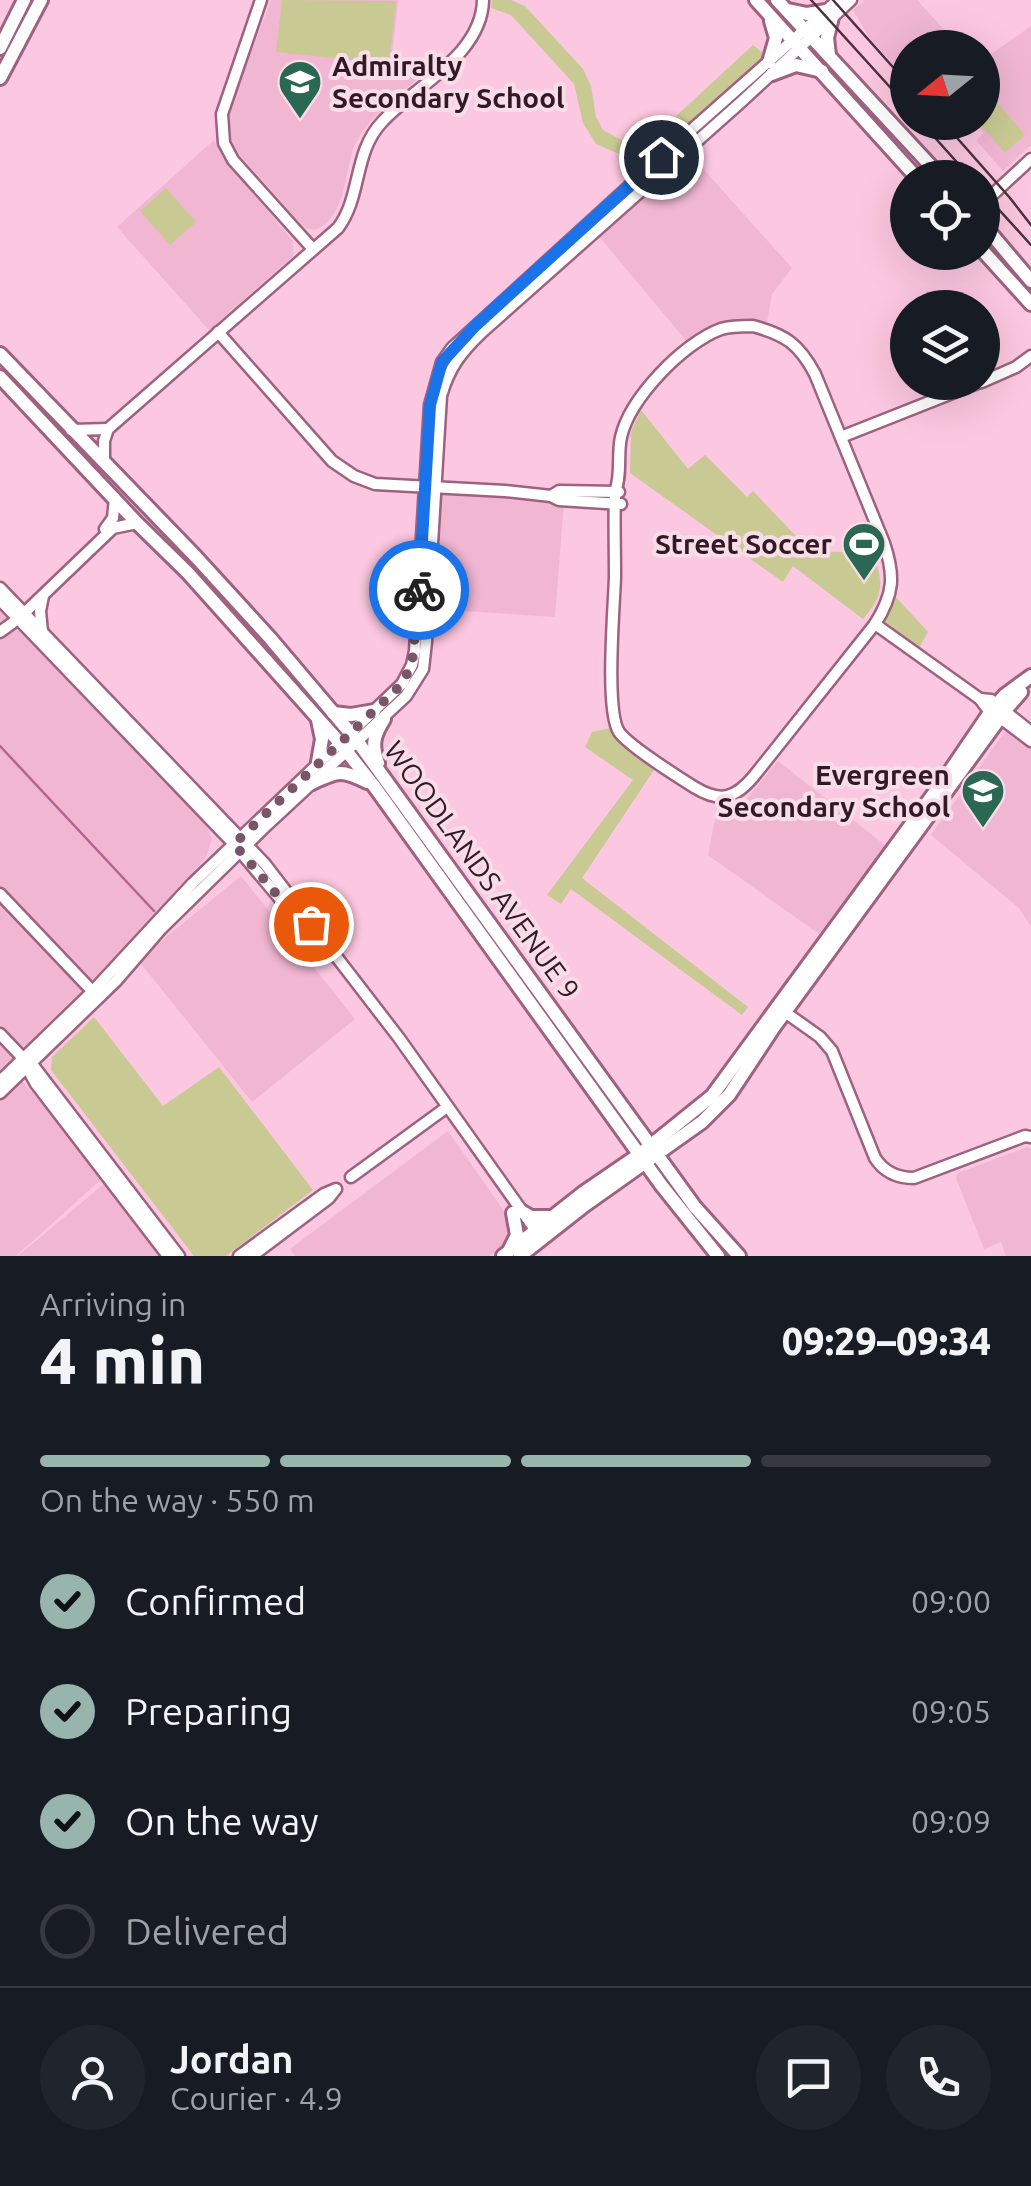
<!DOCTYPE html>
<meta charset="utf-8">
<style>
body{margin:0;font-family:Ubuntu,sans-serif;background:#20242c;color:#f1f3f6;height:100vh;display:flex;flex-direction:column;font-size:38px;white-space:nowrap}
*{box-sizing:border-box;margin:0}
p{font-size:32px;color:#9ea1a6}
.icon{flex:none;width:55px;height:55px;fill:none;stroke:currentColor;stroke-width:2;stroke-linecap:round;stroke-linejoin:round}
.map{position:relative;height:1256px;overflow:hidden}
.sheet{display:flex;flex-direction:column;background:#171b24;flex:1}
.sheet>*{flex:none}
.needle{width:65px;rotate:252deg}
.buttons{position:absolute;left:890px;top:30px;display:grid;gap:20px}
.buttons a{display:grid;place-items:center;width:110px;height:110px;border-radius:50%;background:#171b24;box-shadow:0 10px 40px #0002;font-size:50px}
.pin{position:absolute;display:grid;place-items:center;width:85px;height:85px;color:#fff;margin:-42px;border:5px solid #fff;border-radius:50%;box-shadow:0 2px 10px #0007}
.courier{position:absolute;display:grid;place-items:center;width:100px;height:100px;margin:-50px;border:8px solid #1a73e8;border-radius:50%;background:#fff;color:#222;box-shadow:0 2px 12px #0007}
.summary em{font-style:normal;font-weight:800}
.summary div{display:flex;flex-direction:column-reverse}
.summary{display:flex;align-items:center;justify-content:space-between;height:170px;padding:0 40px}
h1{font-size:65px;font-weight:800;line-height:75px}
.bar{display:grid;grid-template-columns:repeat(4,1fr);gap:15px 10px;align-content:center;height:120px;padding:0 40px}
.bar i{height:12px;border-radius:8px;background:#363941}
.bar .active{background:#97b4ad}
.bar p{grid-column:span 4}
.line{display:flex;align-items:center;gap:25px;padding:0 40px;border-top:2px solid #363941}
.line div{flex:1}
.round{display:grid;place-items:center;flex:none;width:105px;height:105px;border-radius:52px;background:#20242c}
ol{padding:0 40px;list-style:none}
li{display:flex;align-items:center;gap:30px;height:110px}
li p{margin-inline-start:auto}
li .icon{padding:10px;border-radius:50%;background:#97b4ad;color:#111;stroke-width:4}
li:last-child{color:#9ea1a6}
li i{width:55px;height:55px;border:5px solid #363941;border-radius:50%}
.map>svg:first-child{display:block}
.built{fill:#f0b6d2}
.green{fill:#c9ca93}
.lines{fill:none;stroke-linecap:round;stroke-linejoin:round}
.stream{stroke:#b5648e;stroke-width:2.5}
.minor-casing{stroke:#9e6280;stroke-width:15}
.major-casing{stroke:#9e6280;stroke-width:18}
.minor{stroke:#fff;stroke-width:10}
.major{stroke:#fff;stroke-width:12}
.rail{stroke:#4c303e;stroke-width:2.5}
.done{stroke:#795667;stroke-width:10;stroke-dasharray:0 18}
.route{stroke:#1a73e8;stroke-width:12}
.labels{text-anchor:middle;stroke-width:8;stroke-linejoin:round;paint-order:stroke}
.poi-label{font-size:28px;font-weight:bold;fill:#321926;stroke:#f8dde9;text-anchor:end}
.street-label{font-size:28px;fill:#321926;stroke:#f8dde9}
</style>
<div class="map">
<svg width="1031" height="1256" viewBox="0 0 1031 1256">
<rect width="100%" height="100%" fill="#fcc7e0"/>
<g class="built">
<path d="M271,0H398L391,64L425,72L377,114L363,130L353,148L342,196L335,212L327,223L315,230L306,228L296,218L238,153L231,140L229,110Z"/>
<path d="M865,0H917L960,47L908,48L907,63L899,71L871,40L853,10Z"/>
<path d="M1031,26V145L1003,171L976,140L984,133L975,123L982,122L983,60Z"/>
<path d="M214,140L223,158L293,241V256L209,330L117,227Z"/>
<path d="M688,152L792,268L772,294L767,322L743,319L712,329L689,344L597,234Z"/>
<path d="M440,494L564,501L555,617L434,609Z"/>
<path d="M0,611L206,825L212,839L206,857L124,949L0,1070Z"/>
<path d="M1006,730L1031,747V927L1019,908L931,835Z"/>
<path d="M778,761L886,846L819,934L708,855L717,809L729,808L744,802Z"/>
<path d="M241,876L355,1019L252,1102L138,960Z"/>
<path d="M21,1080L105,1176L16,1256H0V1100Z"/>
<path d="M448,1131L520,1234L489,1256H295L290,1249Z"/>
<path d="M1027,1147L1031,1148V1256H1006L1001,1242L984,1249L956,1178L958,1173Z"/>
<path d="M105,1183L159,1256H18Z"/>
</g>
<g class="green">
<path d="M282,0L396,1L389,64L276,52Z"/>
<path d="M492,0H511L525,6L583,69L591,86L596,117L603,130L623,141H642L662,129L673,140L663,154L659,150L626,157L596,144L583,123L574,84L511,15L491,8Z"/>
<path d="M753,45L766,56L686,132L682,133L673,123L674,118Z"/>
<path d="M983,86L1025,135L1005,153L979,123L982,122Z"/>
<path d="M166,188L196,222L170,245L140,211Z"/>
<path d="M641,410L688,469L705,455L747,497L753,491L810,551L873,553C884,583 884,595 863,619L793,566L783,582L630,473L631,432Z"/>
<path d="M894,595L928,632L919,648L878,617Z"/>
<path d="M610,728L615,738L654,770L582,878L748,1007L742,1015L571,889L561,904L547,895L633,780L585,747L592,732Z"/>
<path d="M94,1017L163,1106L219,1067L313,1190L226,1256H194L51,1070L52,1057Z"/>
</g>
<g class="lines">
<path class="stream" d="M0,746L154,911"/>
<defs>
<g id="minor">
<path d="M261,0L222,114L224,143L233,160L312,248"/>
<path d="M982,217L986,204L990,197L1031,159"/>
<path d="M753,326C786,335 799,344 815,374L884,543C895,576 894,594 875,624L754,776C735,799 720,803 694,787C678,777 628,745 619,732C605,711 614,607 615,577C615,549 614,520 615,492C622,474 617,455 621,437C630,398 683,343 721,329C731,326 743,326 753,326Z"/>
<path d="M218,332L332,461L354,476L375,484L505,491L551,496L559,500L621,504"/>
<path d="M982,382L1016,367L1031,356"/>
<path d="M71,430L108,429"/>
<path d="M841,437L980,382"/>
<path d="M104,462V441L108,429L338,228C362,196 353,153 382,122C415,86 482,55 483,0"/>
<path d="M551,496L559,491L619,492"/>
<path d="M105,529L113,518L115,498"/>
<path d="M0,588L265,864L399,1038L539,1235"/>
<path d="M0,600L233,843L318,944"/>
<path d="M875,624L980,699L986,707L1031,741"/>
<path d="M0,632L18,619L113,528L137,523"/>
<path d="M42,632L40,611L43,596"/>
<path d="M980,699L991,700L1031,732"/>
<path d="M0,894L96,995"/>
<path d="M782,1010L820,1037L832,1051L875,1158C884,1172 898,1178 914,1178L1025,1136L1031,1137"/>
<path d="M0,1034L20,1055L36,1084L168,1256"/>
<path d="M29,1060L179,1256"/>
<path d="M0,1081L93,991L193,883L402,684L412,665L415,651L430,405L442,362L452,348L680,140L838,0"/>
<path d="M0,1093L116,981L160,930L268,824L406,696L423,669L426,642L441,396C449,368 461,352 481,333L740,103L851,0"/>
<path d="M351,1177L443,1110"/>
<path d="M239,1256L324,1194L336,1189L329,1198L252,1256"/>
</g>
<g id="major">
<path d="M756,0L917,178"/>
<path d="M777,0L942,178"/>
<path d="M788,10L807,14L826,11"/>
<path d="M0,48L24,0"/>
<path d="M829,55L827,38L832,17"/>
<path d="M769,62L776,38L771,21"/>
<path d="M772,74L796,65L822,71"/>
<path d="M0,78L41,0"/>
<path d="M982,223L1031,281"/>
<path d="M982,250L1031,304"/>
<path d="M0,354L196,557L270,638L358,742L695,1207L739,1256"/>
<path d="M0,377L137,523L188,573L340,743L374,786L662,1186L718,1256"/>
<path d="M333,713L351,715L374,711"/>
<path d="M318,720L322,739L318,762"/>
<path d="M378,763C371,744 374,735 384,719"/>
<path d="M312,783C338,771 341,769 367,782"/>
<path d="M519,1210L531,1217H550"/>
<path d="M510,1249L517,1235L513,1213"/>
<path d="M503,1256L583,1193L640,1154L712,1096L946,777L991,711L1005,695L1031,676"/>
<path d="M520,1256L585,1205L702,1122L729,1095L774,1027L1008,707L1021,692"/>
</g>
</defs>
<use href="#minor" class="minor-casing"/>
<use href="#major" class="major-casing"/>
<use href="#minor" class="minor"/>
<use href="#major" class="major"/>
<g class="rail">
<path d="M811,0L908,107"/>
<path d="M833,0L908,84"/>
<path d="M921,122L971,178"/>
<path d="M943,122L1010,198L1031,225"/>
<path d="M982,191L1031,245"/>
</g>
</g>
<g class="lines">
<path class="done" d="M311,924L305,928L234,844L402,684L412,664L419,590"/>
<path class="route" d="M419,590L430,405L442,362L475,326L661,157"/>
</g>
<defs>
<symbol id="school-pin" viewBox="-11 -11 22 30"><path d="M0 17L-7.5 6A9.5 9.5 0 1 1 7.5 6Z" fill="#2a6854" stroke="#f8dde9"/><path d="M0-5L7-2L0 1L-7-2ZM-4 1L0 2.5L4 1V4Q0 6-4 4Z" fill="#fff"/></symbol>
<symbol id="stadium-pin" viewBox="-11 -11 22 30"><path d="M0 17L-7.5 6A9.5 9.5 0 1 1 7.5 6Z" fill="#2a6854" stroke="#f8dde9"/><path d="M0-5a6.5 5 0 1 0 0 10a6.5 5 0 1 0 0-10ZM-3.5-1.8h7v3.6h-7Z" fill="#fff"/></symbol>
</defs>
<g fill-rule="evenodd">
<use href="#school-pin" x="275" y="57" width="50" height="68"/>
<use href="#stadium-pin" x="839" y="519" width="50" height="68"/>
<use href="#school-pin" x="958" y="766" width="50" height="68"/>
</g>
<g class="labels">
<g class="poi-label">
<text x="332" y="76" text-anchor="start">Admiralty<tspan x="332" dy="32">Secondary School</tspan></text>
<text x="832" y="554">Street Soccer</text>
<text x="950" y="785">Evergreen<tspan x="950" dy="32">Secondary School</tspan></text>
</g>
<g class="street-label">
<text transform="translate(482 870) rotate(54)" y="10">WOODLANDS AVENUE 9</text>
</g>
</g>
</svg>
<div class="buttons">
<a><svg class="needle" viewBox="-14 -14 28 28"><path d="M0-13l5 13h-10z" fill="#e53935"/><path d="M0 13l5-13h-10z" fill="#9ea1a6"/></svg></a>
<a><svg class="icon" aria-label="locate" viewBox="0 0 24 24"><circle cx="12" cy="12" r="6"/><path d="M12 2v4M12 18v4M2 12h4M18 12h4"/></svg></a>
<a><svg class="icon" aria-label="layers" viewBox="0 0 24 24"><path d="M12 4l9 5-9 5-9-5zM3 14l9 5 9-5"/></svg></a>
</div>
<div class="pin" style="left:311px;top:924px;background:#ea580c"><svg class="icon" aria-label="bag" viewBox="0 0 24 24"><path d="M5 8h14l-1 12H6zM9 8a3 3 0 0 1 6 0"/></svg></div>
<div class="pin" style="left:661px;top:157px;background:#1f2937"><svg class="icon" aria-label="home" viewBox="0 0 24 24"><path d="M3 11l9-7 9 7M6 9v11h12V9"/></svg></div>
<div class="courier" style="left:419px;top:590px"><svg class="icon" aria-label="bike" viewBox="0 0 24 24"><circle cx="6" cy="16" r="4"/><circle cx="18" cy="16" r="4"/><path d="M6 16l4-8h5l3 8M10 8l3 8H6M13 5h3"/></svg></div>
</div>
<section class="sheet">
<div class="summary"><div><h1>4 min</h1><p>Arriving in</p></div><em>09:29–09:34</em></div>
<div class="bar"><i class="active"></i><i class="active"></i><i class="active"></i><i></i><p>On the way · 550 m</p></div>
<ol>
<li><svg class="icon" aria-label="check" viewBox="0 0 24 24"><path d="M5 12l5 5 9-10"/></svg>Confirmed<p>09:00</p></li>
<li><svg class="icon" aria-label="check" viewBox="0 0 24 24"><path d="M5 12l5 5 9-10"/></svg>Preparing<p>09:05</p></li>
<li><svg class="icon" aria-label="check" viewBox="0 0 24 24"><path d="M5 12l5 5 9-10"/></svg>On the way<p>09:09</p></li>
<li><i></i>Delivered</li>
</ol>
<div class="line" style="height:180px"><a class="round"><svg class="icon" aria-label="person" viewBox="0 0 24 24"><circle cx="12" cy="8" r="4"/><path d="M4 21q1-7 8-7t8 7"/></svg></a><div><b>Jordan</b><p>Courier · 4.9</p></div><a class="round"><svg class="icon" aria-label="chat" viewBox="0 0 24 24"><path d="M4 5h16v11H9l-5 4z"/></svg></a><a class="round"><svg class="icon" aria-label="phone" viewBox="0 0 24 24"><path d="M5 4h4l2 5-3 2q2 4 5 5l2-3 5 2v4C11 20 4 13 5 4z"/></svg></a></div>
</section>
